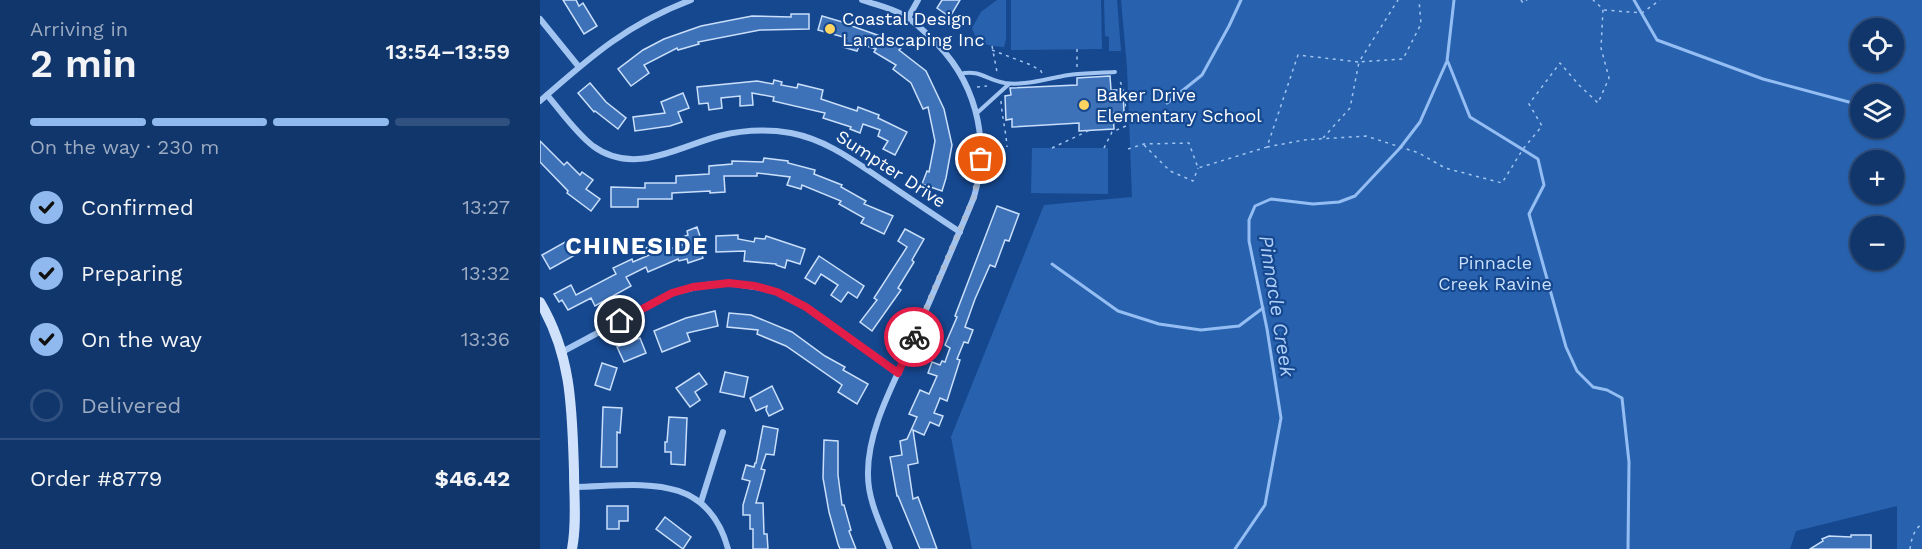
<!DOCTYPE html>
<meta charset="utf-8">
<style>
body{margin:0;font-family:"Work Sans",sans-serif;background:#193e72;color:#f1f3f6;height:100vh;display:flex;flex-direction:column;font-size:22px;white-space:nowrap}
*{box-sizing:border-box;margin:0}
p{font-size:20px;color:#9cabc2}
.icon{flex:none;width:33px;height:33px;fill:none;stroke:currentColor;stroke-width:2;stroke-linecap:round;stroke-linejoin:round}
.map{position:relative;flex:1;overflow:hidden}
.panel{display:flex;flex-direction:column;background:#10366c;width:540px}
.panel>*{flex:none}
.buttons{position:absolute;left:1310px;top:18px;display:grid;gap:12px}
.buttons a{display:grid;place-items:center;width:54px;height:54px;border-radius:50%;background:#10366c;box-shadow:0 2px 4px #0004,0 0 0 2px #30507f;font-size:30px}
.pin{position:absolute;display:grid;place-items:center;width:51px;height:51px;color:#fff;margin:-26px;border:3px solid #fff;border-radius:50%;box-shadow:0 2px 6px #0007}
.courier{position:absolute;display:grid;place-items:center;width:60px;height:60px;margin:-30px;border:4px solid #e11d48;border-radius:50%;background:#fff;color:#222;box-shadow:0 2px 8px #0007}
.overview em{font-style:normal;font-weight:600}
.overview div{display:flex;flex-direction:column-reverse}
.overview{display:flex;align-items:center;justify-content:space-between;height:102px;padding:0 30px}
h1{font-size:39px;font-weight:600;line-height:45px}
.bar{display:grid;grid-template-columns:repeat(4,1fr);gap:9px 6px;align-content:center;height:72px;padding:0 30px}
.bar i{height:8px;border-radius:4px;background:#30507f}
.bar .selected{background:#90b9f0}
.bar p{grid-column:span 4}
.line{display:flex;align-items:center;gap:15px;padding:0 30px;border-top:2px solid #30507f}
.line div{flex:1}
ol{padding:0 30px;list-style:none}
li{display:flex;align-items:center;gap:18px;height:66px}
li p{margin-inline-start:auto}
li .icon{padding:6px;border-radius:50%;background:#90b9f0;color:#111;stroke-width:4}
li:last-child{color:#9cabc2}
li i{width:33px;height:33px;border:3px solid #30507f;border-radius:50%}
main{display:flex;flex:1;min-height:0}
.map>svg:first-child{display:block}
.green{fill:#2862ae;fill-rule:evenodd}
.lines{fill:none;stroke-linecap:round;stroke-linejoin:round}
.stream{stroke:#94bef3;stroke-width:3}
.building{fill:#3e72b8;stroke:#c9dffb;stroke-width:1.5}
.path{stroke:#a2c4f0;stroke-width:1.5;stroke-dasharray:3 4.5;stroke-linecap:butt}
.lane{stroke:#a2c4f0;stroke-width:4}
.street{stroke:#a2c4f0;stroke-width:6}
.secondary{stroke:#d0e2fb;stroke-width:10}
.done{stroke:#adbfd8;stroke-width:6;stroke-dasharray:0 10.8}
.route{stroke:#e11d48;stroke-width:8}
.poi-dot{fill:#ffd561;stroke:#164890;stroke-width:2}
.labels{text-anchor:middle;stroke-width:4.5;stroke-linejoin:round;paint-order:stroke}
.poi-label{font-size:18px;fill:#fff;stroke:#164890;text-anchor:start}
.street-label{font-size:18px;fill:#fff;stroke:#164890}
.park-label{font-size:18px;fill:#c9dffb;stroke:#164890}
.water-label{font-size:20px;font-style:italic;fill:#aecef7;stroke:#164890}
.district-label{font-size:24px;font-weight:bold;letter-spacing:1.5px;fill:#fff;stroke:#164890}
</style>
<main>
<section class="panel">
<div class="overview"><div><h1>2 min</h1><p>Arriving in</p></div><em>13:54–13:59</em></div>
<div class="bar"><i class="selected"></i><i class="selected"></i><i class="selected"></i><i></i><p>On the way · 230 m</p></div>
<ol>
<li><svg class="icon" aria-label="check" viewBox="0 0 24 24"><path d="M5 12l5 5 9-10"/></svg>Confirmed<p>13:27</p></li>
<li><svg class="icon" aria-label="check" viewBox="0 0 24 24"><path d="M5 12l5 5 9-10"/></svg>Preparing<p>13:32</p></li>
<li><svg class="icon" aria-label="check" viewBox="0 0 24 24"><path d="M5 12l5 5 9-10"/></svg>On the way<p>13:36</p></li>
<li><i></i>Delivered</li>
</ol>
<div class="line" style="height:78px"><div>Order #8779</div><b>$46.42</b></div>
</section>
<div class="map">
<svg width="1382" height="549" viewBox="0 0 1382 549">
<rect width="100%" height="100%" fill="#164890"/>
<g class="green">
<path d="M457,0H466V39L464,47C448,46 437,45 432,28L441,12Z"/>
<path d="M471,0H561L562,49L471,50Z"/>
<path d="M564,0H577L581,51H569V37L565,36Z"/>
<path d="M581,0H1382V549H1357V506L1256,531L1250,549H432L411,437L504,205L592,197L587,67ZM1320,28H1353V62H1320ZM1320,94H1353V128H1320ZM1353,160V194H1320V160ZM1353,226V260H1320V226Z"/>
<path d="M492,148H568V194L491,193Z"/>
</g>
<g class="lines">
<g class="stream">
<path d="M1094,0L1117,40L1223,79L1320,105"/>
<path d="M908,62L930,117L998,159L1004,185L989,214L1026,347L1037,371L1053,387L1067,390L1082,398L1089,462L1088,549"/>
<path d="M627,103L662,75L689,26L701,0"/>
<path d="M1353,109H1354"/>
<path d="M512,264L578,311L619,324L661,330L699,326L723,308"/>
<path d="M695,549L725,505L741,418L727,329L709,241V220L715,206L731,199L773,204L799,202L815,196L860,148L880,122L907,61L914,0"/>
</g>
</g>
<g class="building">
<path d="M23,0H36L39,6L43,3L57,26L44,34Z"/>
<path d="M402,0H420L410,17L397,8Z"/>
<path d="M251,14H269V29L220,30L158,42L159,44L138,50L137,48L104,65L109,73L91,86L78,69L103,50L124,39L161,26L212,16L251,17Z"/>
<path d="M282,16L306,23V24L343,37L361,48L359,50L386,71L404,109L412,145L406,178L402,191L382,184L387,171L389,172L395,141L388,107L383,109L371,83L353,69L356,65L334,52L336,49L320,44L317,51L303,47L307,38L278,30Z"/>
<path d="M570,76L571,90H583L584,113H573L574,129L539,131V123L472,127V119L466,120L465,96L471,95L470,88L537,85V78Z"/>
<path d="M234,80L242,82L241,85L257,88L258,84L283,90L281,99L317,111L318,107L339,115L338,118L367,132L355,155L343,149L348,141L338,136L340,130L323,124L320,133L310,129L311,127L283,118L285,113L233,101L234,97L212,93L213,105L200,106V96L181,98L182,108L169,110L168,103L159,104L157,87L217,81L233,84Z"/>
<path d="M50,83L66,102L86,118L78,129L55,111L54,112L38,93Z"/>
<path d="M143,93L149,108L138,112L142,122L130,126L95,131L93,117L125,113L121,102Z"/>
<path d="M0,141L24,165L27,162L40,175L42,172L53,180L46,189L60,199L51,211L27,193L28,191L0,162Z"/>
<path d="M224,158L248,161V163L275,170L274,174L302,185L301,187L326,201L324,204L353,216L344,234L321,223L324,218L299,204L301,201L262,185L261,189L247,185L250,177L217,173V176H184L185,192L170,193V191L132,193V199H98V207H71V187L105,188V183H136V176L169,174V166L192,164V161L223,162Z"/>
<path d="M457,206L479,214L469,241L465,240L455,267L450,265L435,299L425,327L433,330L428,343L424,342L417,359L420,360L407,401L400,398L394,413L403,416L399,426L390,422L384,435L373,430L378,463L368,465L373,499L378,497L397,549H380L358,496H357L350,457L362,455L360,441L367,439L377,417L369,414L380,390L389,394L397,376L388,373L392,362L400,365L402,361L405,362L410,348L405,345L417,317L415,316Z"/>
<path d="M157,227L165,252H161L163,258L148,263L147,259L139,261L138,259L108,272L106,267L86,277L91,286L55,306L51,298L28,310L22,300L19,302L14,294L31,285L36,295L76,274L73,268L92,259L93,262L109,255L106,248L119,242L123,251L142,245L140,238L148,235L147,231Z"/>
<path d="M365,229L384,239L372,260L374,262L358,288L361,290L332,331L320,322L337,300L334,298L367,247L358,241Z"/>
<path d="M198,235V239L214,242L215,238L225,239L226,236L265,249L260,264L247,260L245,268L236,265V264L204,261L205,251L176,252V236Z"/>
<path d="M27,241L35,255L10,269L2,255Z"/>
<path d="M279,256L324,286L317,298L308,292L301,302L291,295L298,285L281,274L275,284L265,278Z"/>
<path d="M175,311L178,326L147,333L150,341L122,352L114,331L146,318Z"/>
<path d="M189,313L211,315L252,332L285,356L305,367L303,370L328,384L317,404L298,392L302,385L246,346L217,334L218,330L187,327Z"/>
<path d="M100,338L106,353L84,362L77,347Z"/>
<path d="M62,363L77,368L70,390L55,385Z"/>
<path d="M185,372L208,377L204,397L180,392Z"/>
<path d="M159,373L167,384L155,392L160,400L150,407L136,388Z"/>
<path d="M232,386L243,409L229,416L226,410L227,406L216,411L210,398Z"/>
<path d="M63,407L82,408L80,433L77,432V467H61Z"/>
<path d="M129,417L147,418L145,465L131,464V452H125V442H127Z"/>
<path d="M223,426L238,429L234,455L226,454L221,469L225,470L216,503H223L224,534H227L228,549H213V529H210V515H203V505L210,481L202,479L206,465L214,467L215,463H216Z"/>
<path d="M284,440L298,441V475L302,505H304L311,530L309,531L316,549H300L298,544L289,512L283,478Z"/>
<path d="M67,506H88V521H79V529H67Z"/>
<path d="M125,517L151,537L143,549L116,529Z"/>
<path d="M1311,535H1331V549H1270L1283,541L1282,539L1289,536L1311,537Z"/>
</g>
<g class="lines">
<g class="path">
<path d="M981,0L983,3L987,0"/>
<path d="M1064,10L1102,13L1120,0"/>
<path d="M452,46L457,72"/>
<path d="M537,49V67"/>
<path d="M452,50L491,65L501,71L502,73"/>
<path d="M437,87L447,86"/>
<path d="M461,101C462,117 466,131 467,147"/>
<path d="M783,138L810,108L819,62L863,59L881,24L879,0"/>
<path d="M604,145L630,171L653,181L658,168"/>
<path d="M727,147L764,140L826,136L879,153L905,168L962,183L983,149L1002,126L989,104L1020,63L1039,85L1058,103L1069,78L1061,48L1063,9L1053,0"/>
<path d="M512,148L550,130"/>
<path d="M564,148L572,132L586,126L585,95L579,78"/>
<path d="M588,149L604,144L649,143L658,168L727,147L758,55L819,62L858,0"/>
<path d="M1370,549C1371,540 1374,529 1382,524"/>
</g>
<g class="lane">
<path d="M420,74C439,69 447,80 465,83C486,86 508,78 529,75C544,73 560,73 575,72"/>
<path d="M437,113L469,84"/>
</g>
<g class="street">
<path d="M322,0C336,5 352,8 365,16C374,22 382,29 390,37C435,78 451,138 434,197C413,248 391,298 369,349C352,387 327,432 328,475C328,501 341,525 350,549"/>
<path d="M368,18L378,0"/>
<path d="M0,19L39,67"/>
<path d="M7,95C21,111 35,132 53,146C94,176 137,147 179,136C203,130 227,129 251,133C287,140 314,161 344,181C369,198 394,215 420,232"/>
<path d="M0,101C50,57 87,24 151,0"/>
<path d="M22,352L132,293L165,285L189,283L228,289L247,296L266,307L359,373"/>
<path d="M34,487C98,486 167,470 188,549"/>
<path d="M161,502L183,432"/>
</g>
<path class="secondary" d="M0,302C32,356 32,410 34,471C34,497 37,523 32,549"/>
</g>
<g class="lines">
<path class="done" d="M374,337L434,197L441,159"/>
<path class="route" d="M80,321L132,293L153,287L189,283L215,286L237,292L266,307L358,373L374,337"/>
</g>
<g class="poi-dot">
<circle cx="290" cy="29" r="6"/>
<circle cx="544" cy="105" r="6"/>
</g>
<g class="labels">
<g class="poi-label">
<text x="302" y="25">Coastal Design<tspan x="302" dy="21">Landscaping Inc</tspan></text>
<text x="556" y="101">Baker Drive<tspan x="556" dy="21">Elementary School</tspan></text>
</g>
<g class="street-label">
<text transform="translate(351 169) rotate(33)" y="6">Sumpter Drive</text>
</g>
<g class="park-label">
<text x="955" y="269">Pinnacle<tspan x="955" dy="21">Creek Ravine</tspan></text>
</g>
<g class="water-label">
<text transform="translate(737 306) rotate(81)" y="7">Pinnacle Creek</text>
</g>
<g class="district-label">
<text x="97" y="254">CHINESIDE</text>
</g>
</g>
</svg>
<div class="buttons">
<a><svg class="icon" aria-label="locate" viewBox="0 0 24 24"><circle cx="12" cy="12" r="6"/><path d="M12 2v4M12 18v4M2 12h4M18 12h4"/></svg></a>
<a><svg class="icon" aria-label="layers" viewBox="0 0 24 24"><path d="M12 4l9 5-9 5-9-5zM3 14l9 5 9-5"/></svg></a>
<a>+</a>
<a>−</a>
</div>
<div class="pin" style="left:441px;top:159px;background:#ea580c"><svg class="icon" aria-label="bag" viewBox="0 0 24 24"><path d="M5 8h14l-1 12H6zM9 8a3 3 0 0 1 6 0"/></svg></div>
<div class="pin" style="left:80px;top:321px;background:#1f2937"><svg class="icon" aria-label="home" viewBox="0 0 24 24"><path d="M3 11l9-7 9 7M6 9v11h12V9"/></svg></div>
<div class="courier" style="left:374px;top:337px"><svg class="icon" aria-label="bike" viewBox="0 0 24 24"><circle cx="6" cy="16" r="4"/><circle cx="18" cy="16" r="4"/><path d="M6 16l4-8h5l3 8M10 8l3 8H6M13 5h3"/></svg></div>
</div>
</main>
